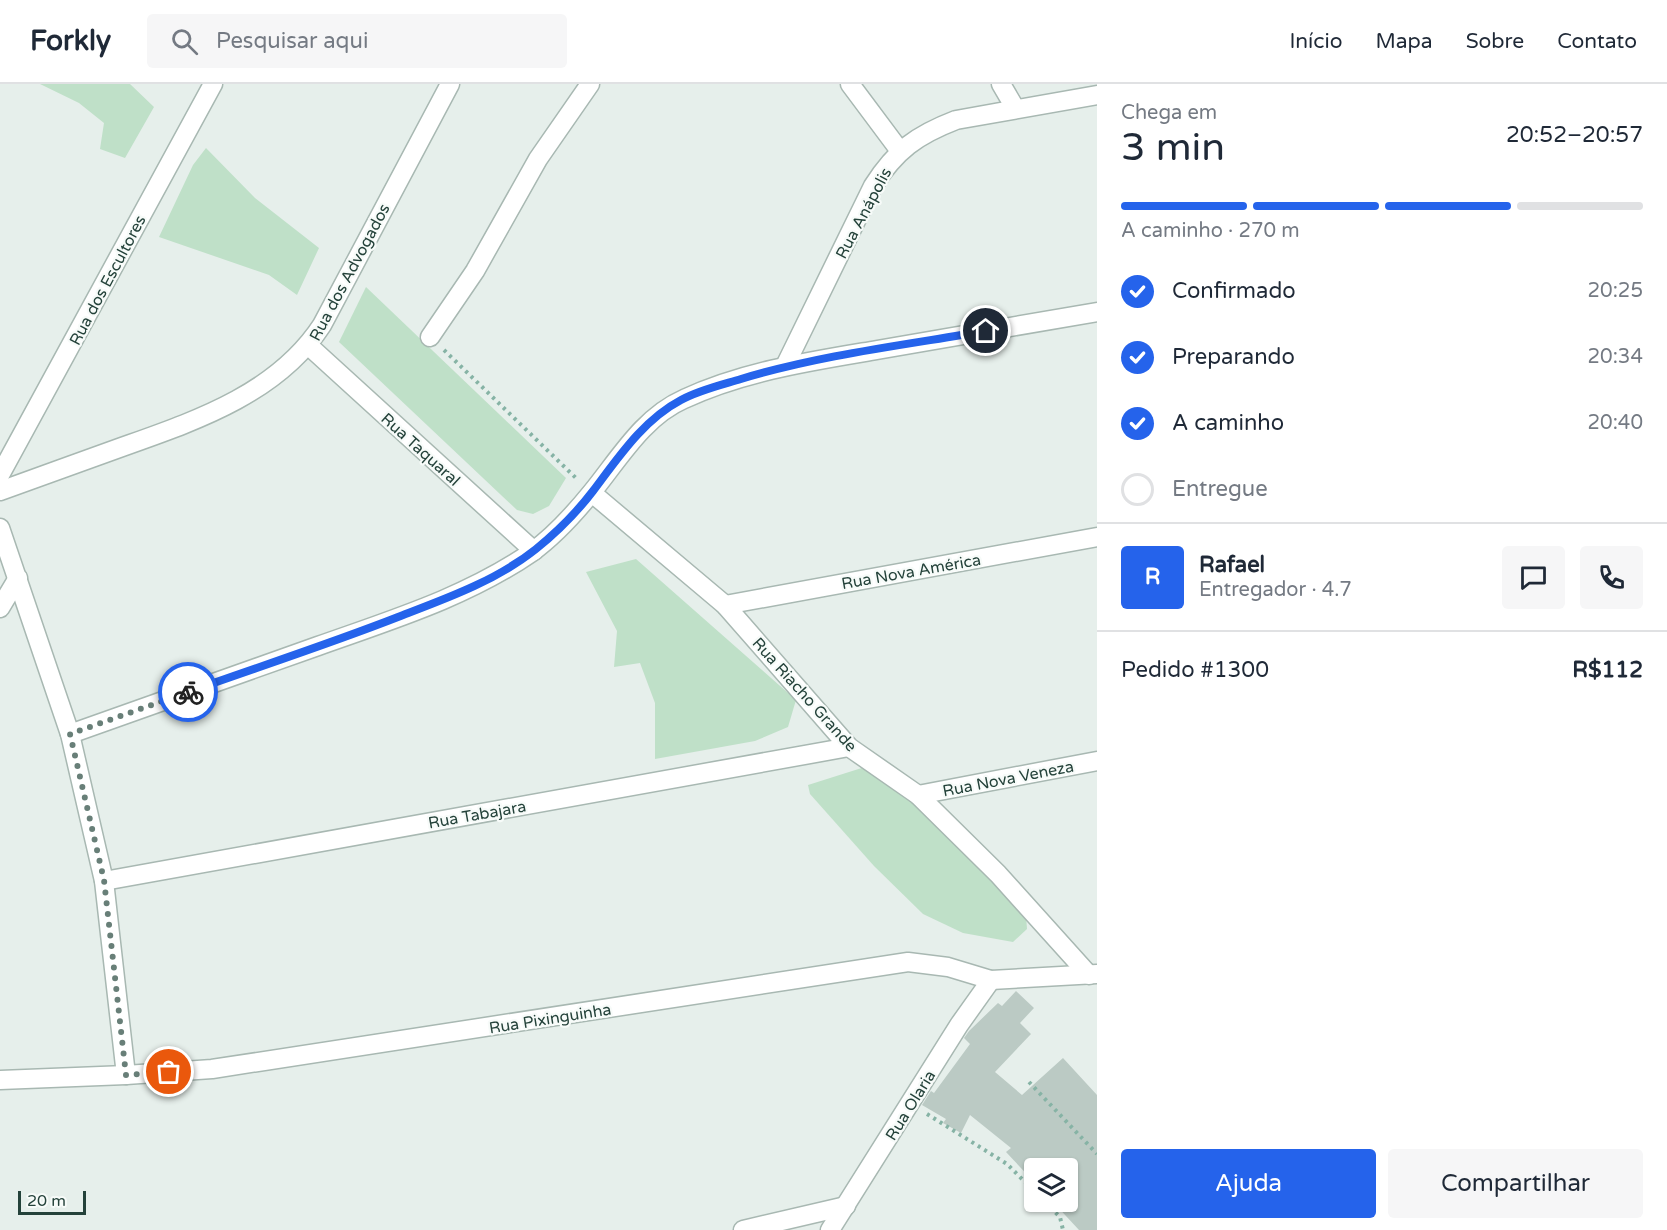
<!DOCTYPE html>
<html lang="pt">
<meta charset="utf-8">
<style>
body{margin:0;font-family:"Varela Round",sans-serif;background:#f6f6f7;color:#1f2937;height:100vh;display:flex;flex-direction:column;font-size:22px;white-space:nowrap}
*{box-sizing:border-box;margin:0}
p{font-size:20px;color:#747a83}
.icon{flex:none;width:33px;height:33px;fill:none;stroke:currentColor;stroke-width:2;stroke-linecap:round;stroke-linejoin:round}
.map{position:relative;flex:1;overflow:hidden}
.drawer{display:flex;flex-direction:column;background:#fff;width:570px}
.drawer>*{flex:none}
.buttons{position:absolute;left:1024px;top:1074px;display:grid;gap:12px}
.buttons a{display:grid;place-items:center;width:54px;height:54px;border-radius:6px;background:#fff;box-shadow:0 2px 4px #0004;font-size:30px}
.scale{position:absolute;left:18px;bottom:15px;width:68px;box-sizing:border-box;padding-left:6px;border:3px solid #24423a;border-top:0;font-size:16px;line-height:21px;white-space:nowrap;color:#24423a;-webkit-text-stroke:4px #f7fbf9;paint-order:stroke}
.pin{position:absolute;display:grid;place-items:center;width:51px;height:51px;color:#fff;margin:-26px;border:3px solid #fff;border-radius:50%;box-shadow:0 2px 6px #0007}
.courier{position:absolute;display:grid;place-items:center;width:60px;height:60px;margin:-30px;border:4px solid #2563eb;border-radius:50%;background:#fff;color:#222;box-shadow:0 2px 8px #0007}
.headline em{font-style:normal;font-weight:600}
.headline div{display:flex;flex-direction:column-reverse}
.headline{display:flex;align-items:center;justify-content:space-between;height:102px;padding:0 24px}
h1{font-size:39px;font-weight:600;line-height:45px}
.bar{display:grid;grid-template-columns:repeat(4,1fr);gap:9px 6px;align-content:center;height:72px;padding:0 24px}
.bar i{height:8px;border-radius:4px;background:#e0e1e3}
.bar .current{background:#2563eb}
.bar p{grid-column:span 4}
.line{display:flex;align-items:center;gap:15px;padding:0 24px;border-top:2px solid #e0e1e3}
.line div{flex:1}
.round{display:grid;place-items:center;flex:none;width:63px;height:63px;border-radius:6px;background:#f6f6f7}
ol{padding:0 24px;list-style:none}
li{display:flex;align-items:center;gap:18px;height:66px}
li p{margin-inline-start:auto}
li .icon{padding:6px;border-radius:50%;background:#2563eb;color:#fff;stroke-width:4}
li:last-child{color:#747a83}
li i{width:33px;height:33px;border:3px solid #e0e1e3;border-radius:50%}
.cta{display:flex;gap:12px;margin-top:auto;padding:12px 24px}
.cta a{flex:1;height:69px;border-radius:6px;background:#2563eb;color:#fff;font-size:24px;font-weight:600;line-height:69px;text-align:center}
.cta a+a{background:#f6f6f7;color:#1f2937}
header{display:flex;align-items:center;gap:36px;box-sizing:border-box;height:84px;padding:0 30px;background:#fff;border-bottom:2px solid #e0e1e3}
header strong{font-size:28px}
nav{display:flex;gap:33px;margin-inline-start:auto;font-size:21px}
.search{width:420px;height:54px;background:#f6f6f7;display:flex;align-items:center;gap:15px;box-sizing:border-box;padding:0 21px;border-radius:6px;color:#747a83;font-size:22px}
main{display:flex;flex:1;min-height:0}
.map>svg:first-child{display:block}
.green{fill:#bfe0c8}
.building{fill:#bbcac4}
.lines{fill:none;stroke-linecap:round;stroke-linejoin:round}
.minor-casing{stroke:#a8b8b2;stroke-width:21}
.path{stroke:#86b3a5;stroke-width:4;stroke-dasharray:3 4.5;stroke-linecap:butt}
.minor{stroke:#fff;stroke-width:18}
.done{stroke:#687f78;stroke-width:6;stroke-dasharray:0 10.8}
.route{stroke:#2563eb;stroke-width:8}
.labels{text-anchor:middle;stroke-width:4.5;stroke-linejoin:round;paint-order:stroke}
.street-label{font-size:16px;fill:#24423a;stroke:#f7fbf9}
</style>
<header>
<strong>Forkly</strong>
<div class="search"><svg class="icon" aria-label="search" viewBox="0 0 24 24"><circle cx="10" cy="10" r="6"/><path d="M15 15l6 6"/></svg>Pesquisar aqui</div>
<nav><a>Início</a><a>Mapa</a><a>Sobre</a><a>Contato</a></nav>
</header>
<main>
<div class="map">
<svg width="1097" height="1146" viewBox="0 0 1097 1146">
<rect width="100%" height="100%" fill="#e6efeb"/>
<g class="green">
<path d="M40,0H130L154,23L125,74L100,65L104,39L79,19Z"/>
<path d="M206,64L255,114L319,164L297,211L269,191L159,153L193,81Z"/>
<path d="M366,203L566,394L549,422L533,430L517,426L339,258Z"/>
<path d="M636,475L796,616L788,643L755,657L655,675V619L640,579L614,583L617,547L586,488Z"/>
<path d="M868,682L941,740L1026,831L1027,845L1013,858L963,849L923,830L874,782L810,710L808,701Z"/>
</g>
<path class="building" d="M1016,907L1034,924L1020,939L1031,950L995,988L1022,1011L1063,974L1097,1011V1146H1079L1053,1118H1068V1084H1035V1099L1006,1068L1011,1064L970,1031L961,1049L943,1039L946,1035L922,1021L931,1007L934,1009L970,960L964,954L969,947L998,919L1002,922Z"/>
<g class="lines">
<defs>
<g id="minor">
<path d="M850,0L900,67"/>
<path d="M1001,0L1015,24"/>
<path d="M430,253L475,187L538,75L590,0"/>
<path d="M309,262L534,467"/>
<path d="M785,282L873,102C896,66 917,51 956,36L1097,11"/>
<path d="M0,391L213,0"/>
<path d="M0,407C41,392 81,378 122,363C195,337 277,310 322,241L450,0"/>
<path d="M592,409L725,521L849,663L918,711L998,790L1089,891"/>
<path d="M0,444L70,650L104,797L126,991"/>
<path d="M725,521L1097,453"/>
<path d="M0,524L18,494"/>
<path d="M70,650C152,621 235,592 318,562C391,536 467,513 532,468C554,452 575,429 592,408C619,375 643,333 684,315C744,287 812,277 877,266C950,253 1024,241 1097,228"/>
<path d="M918,711L1097,677"/>
<path d="M104,797L849,663"/>
<path d="M0,996L126,991L212,985L908,878L948,883L991,896L1097,890"/>
<path d="M743,1146L846,1122"/>
<path d="M830,1146L959,941L991,896"/>
</g>
</defs>
<use href="#minor" class="minor-casing"/>
<g class="path">
<path d="M444,266L578,396"/>
<path d="M1029,998L1097,1070"/>
<path d="M927,1030L1007,1080L1035,1108"/>
<path d="M1045,1118L1060,1133L1063,1146"/>
</g>
<use href="#minor" class="minor"/>
</g>
<g class="lines">
<path class="done" d="M169,988L126,991L104,796L70,650L188,608"/>
<path class="route" d="M188,608C258,583 329,560 398,533C445,515 496,497 536,465C557,448 577,428 593,407C618,374 643,336 681,316C699,306 721,301 741,295C820,271 904,261 986,247"/>
</g>
<g class="labels">
<g class="street-label">
<text transform="translate(863 129) rotate(-62)" y="6">Rua Anápolis</text>
<text transform="translate(349 188) rotate(-62)" y="6">Rua dos Advogados</text>
<text transform="translate(107 196) rotate(-62)" y="6">Rua dos Escultores</text>
<text transform="translate(421 365) rotate(42)" y="6">Rua Taquaral</text>
<text transform="translate(911 487) rotate(-10)" y="6">Rua Nova América</text>
<text transform="translate(805 610) rotate(48)" y="6">Rua Riacho Grande</text>
<text transform="translate(1008 694) rotate(-11)" y="6">Rua Nova Veneza</text>
<text transform="translate(477 730) rotate(-10)" y="6">Rua Tabajara</text>
<text transform="translate(550 934) rotate(-9)" y="6">Rua Pixinguinha</text>
<text transform="translate(910 1021) rotate(-58)" y="6">Rua Olaria</text>
</g>
</g>
</svg>
<div class="buttons">
<a><svg class="icon" aria-label="layers" viewBox="0 0 24 24"><path d="M12 4l9 5-9 5-9-5zM3 14l9 5 9-5"/></svg></a>
</div>
<div class="scale">20 m</div>
<div class="pin" style="left:169px;top:988px;background:#ea580c"><svg class="icon" aria-label="bag" viewBox="0 0 24 24"><path d="M5 8h14l-1 12H6zM9 8a3 3 0 0 1 6 0"/></svg></div>
<div class="pin" style="left:986px;top:247px;background:#1f2937"><svg class="icon" aria-label="home" viewBox="0 0 24 24"><path d="M3 11l9-7 9 7M6 9v11h12V9"/></svg></div>
<div class="courier" style="left:188px;top:608px"><svg class="icon" aria-label="bike" viewBox="0 0 24 24"><circle cx="6" cy="16" r="4"/><circle cx="18" cy="16" r="4"/><path d="M6 16l4-8h5l3 8M10 8l3 8H6M13 5h3"/></svg></div>
</div>
<section class="drawer">
<div class="headline"><div><h1>3 min</h1><p>Chega em</p></div><em>20:52–20:57</em></div>
<div class="bar"><i class="current"></i><i class="current"></i><i class="current"></i><i></i><p>A caminho · 270 m</p></div>
<ol>
<li><svg class="icon" aria-label="check" viewBox="0 0 24 24"><path d="M5 12l5 5 9-10"/></svg>Confirmado<p>20:25</p></li>
<li><svg class="icon" aria-label="check" viewBox="0 0 24 24"><path d="M5 12l5 5 9-10"/></svg>Preparando<p>20:34</p></li>
<li><svg class="icon" aria-label="check" viewBox="0 0 24 24"><path d="M5 12l5 5 9-10"/></svg>A caminho<p>20:40</p></li>
<li><i></i>Entregue</li>
</ol>
<div class="line" style="height:108px"><b class="round" style="background:#2563eb;color:#fff">R</b><div><b>Rafael</b><p>Entregador · 4.7</p></div><a class="round"><svg class="icon" aria-label="chat" viewBox="0 0 24 24"><path d="M4 5h16v11H9l-5 4z"/></svg></a><a class="round"><svg class="icon" aria-label="phone" viewBox="0 0 24 24"><path d="M5 4h4l2 5-3 2q2 4 5 5l2-3 5 2v4C11 20 4 13 5 4z"/></svg></a></div>
<div class="line" style="height:78px"><div>Pedido #1300</div><b>R$112</b></div>
<div class="cta"><a>Ajuda</a><a>Compartilhar</a></div>
</section>
</main>
